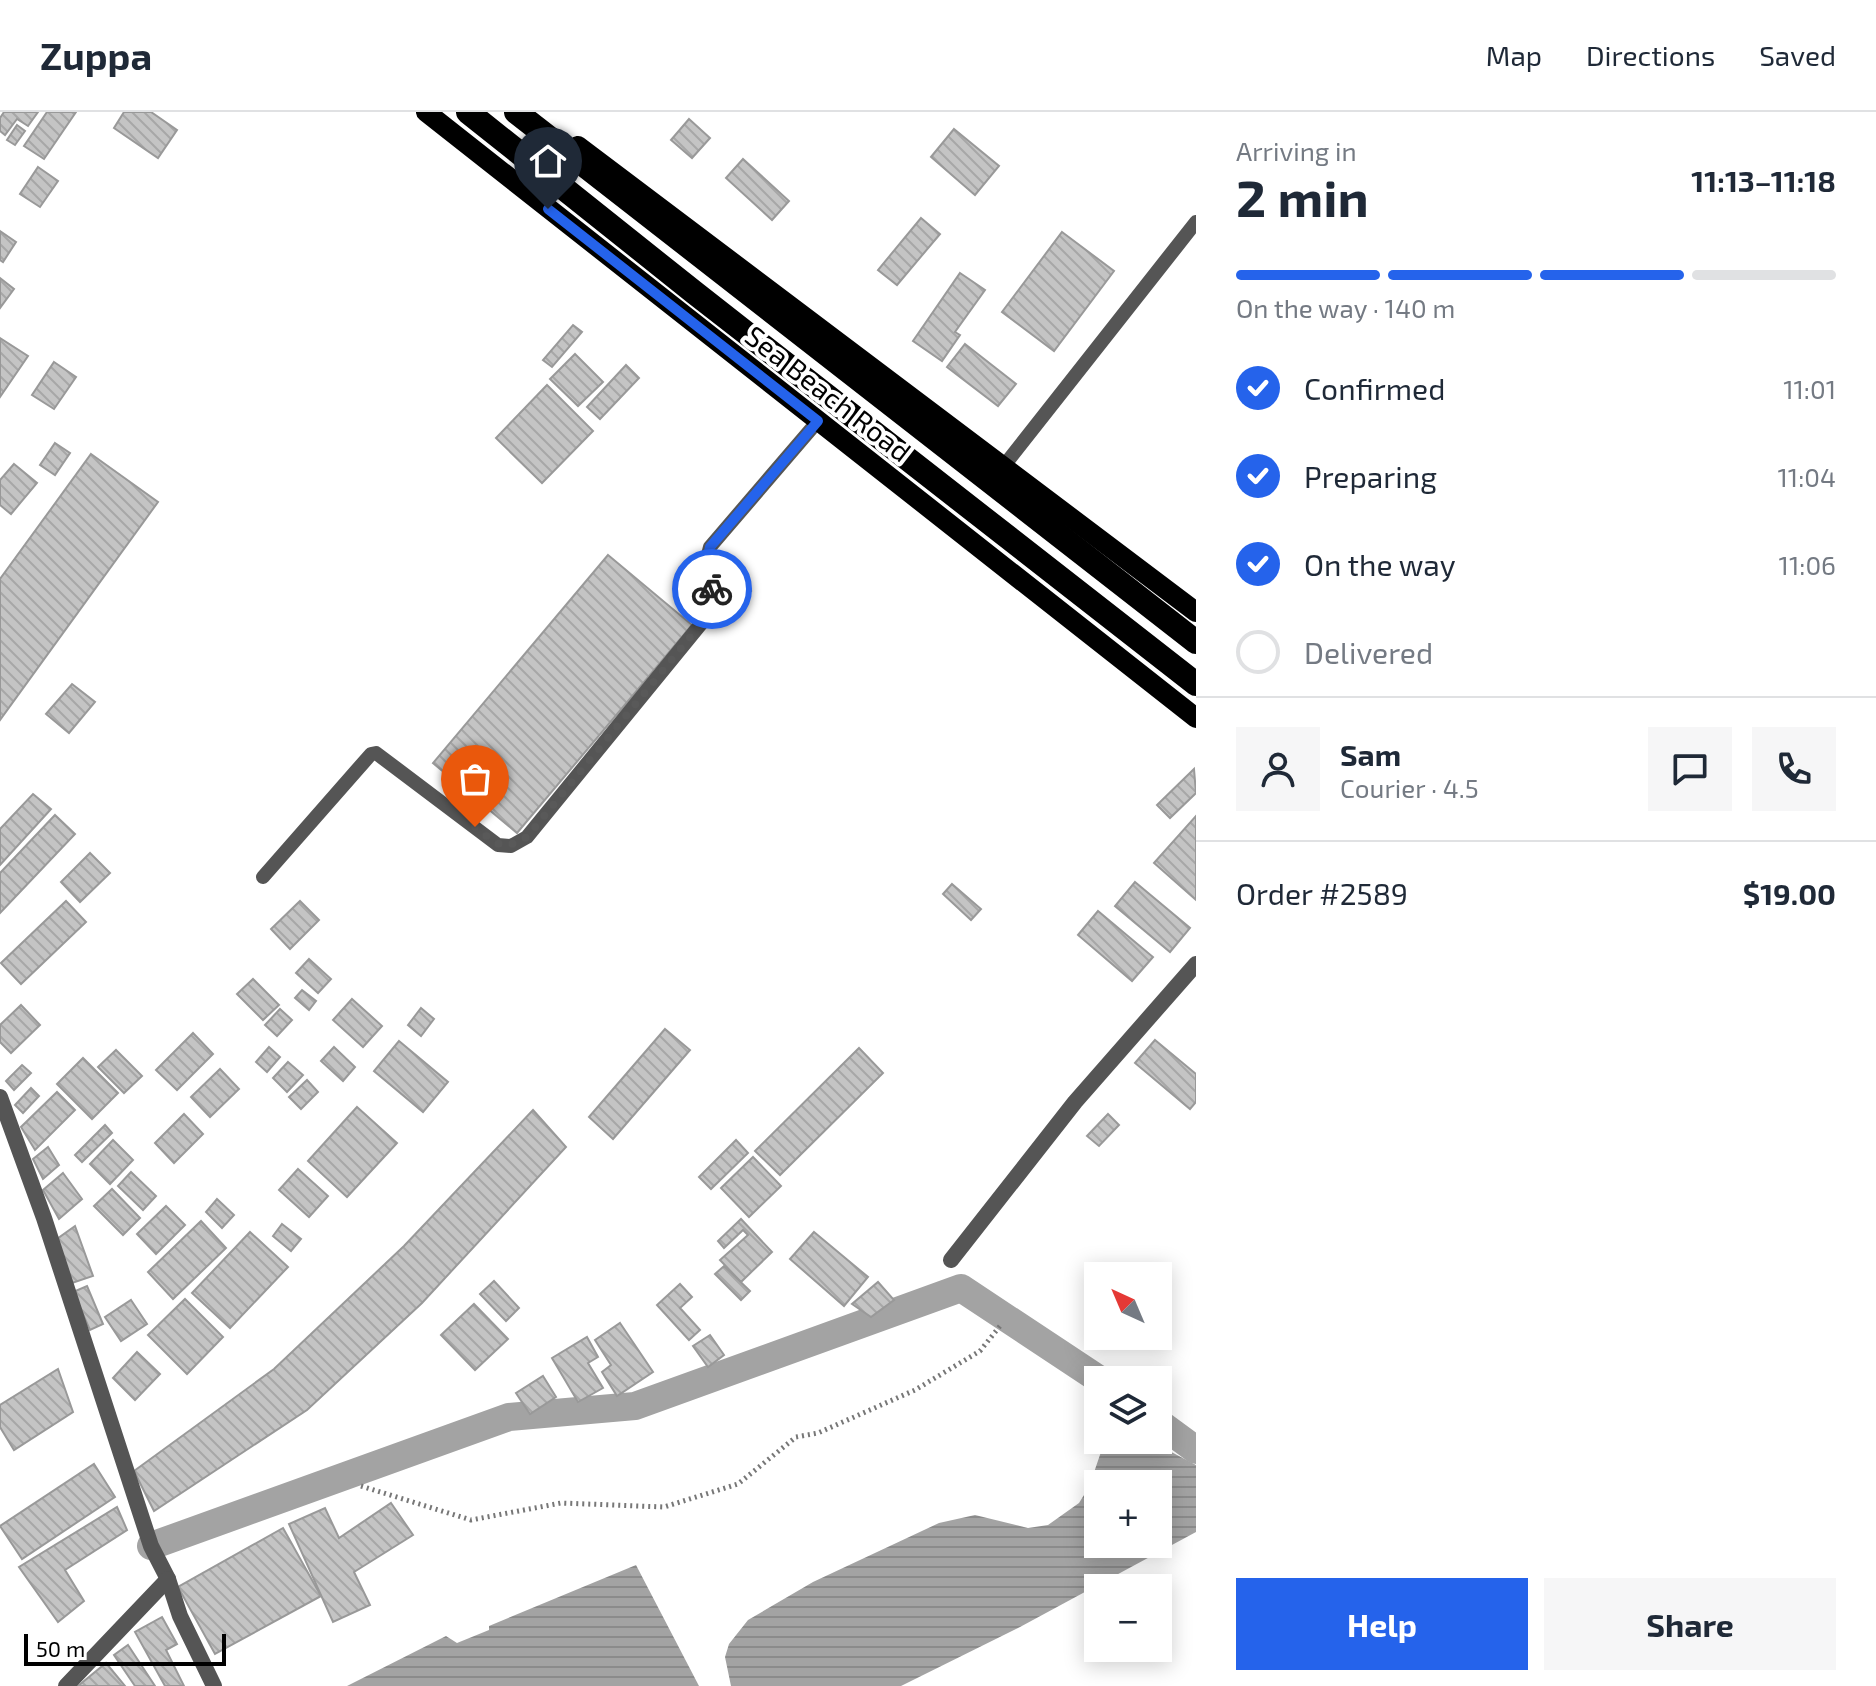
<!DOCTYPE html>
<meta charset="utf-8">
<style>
body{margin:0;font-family:"Exo 2",sans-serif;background:#f6f6f7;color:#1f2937;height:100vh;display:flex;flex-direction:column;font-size:30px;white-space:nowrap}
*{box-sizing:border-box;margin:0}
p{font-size:26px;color:#747a83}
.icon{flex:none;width:44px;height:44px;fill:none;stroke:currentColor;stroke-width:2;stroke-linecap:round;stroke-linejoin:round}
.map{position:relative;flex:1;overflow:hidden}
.panel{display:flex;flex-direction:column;background:#fff;width:680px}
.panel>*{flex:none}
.needle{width:52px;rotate:316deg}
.fabs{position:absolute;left:1084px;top:1150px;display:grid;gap:16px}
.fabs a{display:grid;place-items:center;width:88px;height:88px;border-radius:0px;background:#fff;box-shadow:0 4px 20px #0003;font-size:40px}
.scale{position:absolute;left:24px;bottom:20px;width:202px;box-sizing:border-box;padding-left:8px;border:4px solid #000;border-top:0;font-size:22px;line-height:28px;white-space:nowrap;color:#000;-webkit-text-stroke:6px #fff;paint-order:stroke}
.pin{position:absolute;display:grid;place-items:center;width:68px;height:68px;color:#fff;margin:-82px -34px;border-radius:50% 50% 50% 0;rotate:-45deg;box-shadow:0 0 8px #0007}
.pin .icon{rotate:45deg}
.courier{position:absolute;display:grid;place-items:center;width:80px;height:80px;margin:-40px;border:6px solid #2563eb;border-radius:50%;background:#fff;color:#222;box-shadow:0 2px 10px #0007}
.overview em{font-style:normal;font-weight:700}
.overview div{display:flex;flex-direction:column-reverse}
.overview{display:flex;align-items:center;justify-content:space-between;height:136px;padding:0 40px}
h1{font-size:52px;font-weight:700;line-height:60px}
.bar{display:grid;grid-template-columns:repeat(4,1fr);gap:12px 8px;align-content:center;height:96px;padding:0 40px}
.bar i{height:10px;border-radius:6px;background:#e0e1e3}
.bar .active{background:#2563eb}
.bar p{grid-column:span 4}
.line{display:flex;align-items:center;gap:20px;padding:0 40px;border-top:2px solid #e0e1e3}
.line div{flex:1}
.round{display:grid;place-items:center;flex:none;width:84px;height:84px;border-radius:0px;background:#f6f6f7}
ol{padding:0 40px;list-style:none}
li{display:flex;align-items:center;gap:24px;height:88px}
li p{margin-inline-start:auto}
li .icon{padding:8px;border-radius:50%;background:#2563eb;color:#fff;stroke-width:4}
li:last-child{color:#747a83}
li i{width:44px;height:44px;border:4px solid #e0e1e3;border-radius:50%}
.button{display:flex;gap:16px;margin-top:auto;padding:16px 40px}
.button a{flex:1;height:92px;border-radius:0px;background:#2563eb;color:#fff;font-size:32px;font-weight:700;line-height:92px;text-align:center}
.button a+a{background:#f6f6f7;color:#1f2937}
header{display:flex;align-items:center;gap:48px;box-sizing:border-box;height:112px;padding:0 40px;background:#fff;border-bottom:2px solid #e0e1e3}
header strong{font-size:38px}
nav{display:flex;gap:44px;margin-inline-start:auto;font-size:28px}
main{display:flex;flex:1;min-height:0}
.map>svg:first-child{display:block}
.water{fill:url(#water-rules);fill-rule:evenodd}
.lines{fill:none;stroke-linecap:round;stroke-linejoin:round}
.canal{stroke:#a3a3a3;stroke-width:28}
.building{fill:url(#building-back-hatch);stroke:#999;stroke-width:2}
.path{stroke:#777;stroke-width:5;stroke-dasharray:2 4;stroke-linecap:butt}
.lane{stroke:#555;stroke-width:14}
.street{stroke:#555;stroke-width:16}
.primary{stroke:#000;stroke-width:20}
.highway{stroke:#000;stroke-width:24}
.done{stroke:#595959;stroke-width:8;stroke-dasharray:0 14.4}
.route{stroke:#2563eb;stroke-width:10}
.labels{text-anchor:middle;stroke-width:8;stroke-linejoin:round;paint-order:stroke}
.street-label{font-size:28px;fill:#000;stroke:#fff}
</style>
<header>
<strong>Zuppa</strong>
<nav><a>Map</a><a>Directions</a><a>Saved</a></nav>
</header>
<main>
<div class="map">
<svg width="1196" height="1574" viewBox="0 0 1196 1574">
<defs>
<pattern id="water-rules" width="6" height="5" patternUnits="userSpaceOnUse" patternTransform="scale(2)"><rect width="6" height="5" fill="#a3a3a3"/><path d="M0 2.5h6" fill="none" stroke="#8b8b8b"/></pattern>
<pattern id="building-back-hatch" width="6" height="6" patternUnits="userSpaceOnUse" patternTransform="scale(2)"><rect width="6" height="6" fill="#c4c4c4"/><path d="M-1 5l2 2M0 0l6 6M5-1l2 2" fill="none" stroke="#a7a7a7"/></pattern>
</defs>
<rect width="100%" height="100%" fill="#fff"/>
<g class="water">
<path d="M1122,1328L1160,1334L1196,1353V1420L1020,1515L901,1574H731L725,1545L729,1532L748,1508L813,1470L939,1411L975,1403L1028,1416L1048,1413L1079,1391L1089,1375L1102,1337L1110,1330ZM1098,1372H1158V1432H1098Z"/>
<path d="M636,1453L699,1574H347L446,1524L457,1531L489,1518V1514Z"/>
</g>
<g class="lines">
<g class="canal">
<path d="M1158,1310L1196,1338"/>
<path d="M151,1434L509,1305L635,1294L961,1176L1100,1268"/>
</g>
</g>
<g class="building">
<path d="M4,0H38L28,14L17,7L5,23L0,19V6Z"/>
<path d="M47,0H76L44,47L24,34Z"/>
<path d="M124,0H151L177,18L158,46L114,16Z"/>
<path d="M689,7L710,26L692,46L671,28Z"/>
<path d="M17,13L25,19L15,33L7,28Z"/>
<path d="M954,17L999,54L975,83L931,45Z"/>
<path d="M743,47L789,89L772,108L726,66Z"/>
<path d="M38,55L58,69L40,95L20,82Z"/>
<path d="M921,106L940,122L897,173L878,158Z"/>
<path d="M0,119L16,130L3,150L0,148Z"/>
<path d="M1062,120L1114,159L1054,239L1002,200Z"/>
<path d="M960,161L985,178L955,220L960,223L942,249L913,229Z"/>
<path d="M0,166L14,177L0,196Z"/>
<path d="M573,213L582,220L552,255L543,248Z"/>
<path d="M0,226L28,244L0,285Z"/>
<path d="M965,232L1016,272L998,294L947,255Z"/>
<path d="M575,242L603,270L578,294L550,267Z"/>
<path d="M54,250L76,265L54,297L32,283Z"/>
<path d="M626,253L639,266L600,307L587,295Z"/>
<path d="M547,273L593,319L542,371L496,326Z"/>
<path d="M55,331L70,341L55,363L40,353Z"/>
<path d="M91,342L158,390L0,608V467Z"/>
<path d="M14,352L37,371L11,402L0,393V368Z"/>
<path d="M608,443L692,513L517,721L433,651Z"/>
<path d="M741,469L751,479L735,494L726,484Z"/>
<path d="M72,572L95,590L69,621L46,602Z"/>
<path d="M1194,657L1196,681L1170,706L1157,693Z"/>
<path d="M33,682L51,697L0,753V717Z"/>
<path d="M55,703L75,722L0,801V761Z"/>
<path d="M1196,704V788L1154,751Z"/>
<path d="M90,741L110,761L80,790L61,770Z"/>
<path d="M1135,770L1190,816L1170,840L1115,794Z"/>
<path d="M952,772L981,797L971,808L943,782Z"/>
<path d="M66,789L86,810L21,872L1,851Z"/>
<path d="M300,789L319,808L290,837L271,817Z"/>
<path d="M1098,799L1153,845L1132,869L1078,823Z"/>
<path d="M309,847L331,867L318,881L296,861Z"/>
<path d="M253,867L279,893L263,908L237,882Z"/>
<path d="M302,878L316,889L309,898L295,886Z"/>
<path d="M352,887L382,914L363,935L333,908Z"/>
<path d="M21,893L40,913L11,941L0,930V913Z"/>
<path d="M421,896L434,907L421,924L408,913Z"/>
<path d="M280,897L292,908L277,924L265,913Z"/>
<path d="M665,917L690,938L613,1027L589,1005Z"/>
<path d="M193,921L213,942L177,978L156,958Z"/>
<path d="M1155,928L1196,962V990L1190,997L1135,951Z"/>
<path d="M399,929L448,970L423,1000L374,959Z"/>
<path d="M269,935L280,945L267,960L256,950Z"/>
<path d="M334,935L355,955L343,969L321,949Z"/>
<path d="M859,936L883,961L780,1063L755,1039Z"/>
<path d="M116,938L142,964L124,981L98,955Z"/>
<path d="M83,946L118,981L92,1007L57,972Z"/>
<path d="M288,950L303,963L287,980L273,966Z"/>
<path d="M22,953L31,961L14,978L6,969Z"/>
<path d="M220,957L239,977L210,1005L191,985Z"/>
<path d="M307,968L318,980L301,997L289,985Z"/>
<path d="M31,976L39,984L23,1001L15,993Z"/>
<path d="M57,980L75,998L35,1038L21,1015Z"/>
<path d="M357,995L397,1031L347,1085L308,1049Z"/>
<path d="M533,998L566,1035L422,1191L307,1298L154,1399L134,1359L274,1257L404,1134Z"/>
<path d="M184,1002L203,1022L174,1051L155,1031Z"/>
<path d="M1108,1002L1119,1013L1099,1034L1087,1024Z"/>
<path d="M105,1013L112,1021L82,1050L75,1043Z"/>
<path d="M113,1028L133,1048L110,1072L90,1052Z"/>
<path d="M736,1028L748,1041L711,1077L699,1065Z"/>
<path d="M48,1035L59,1053L43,1067L33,1047Z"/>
<path d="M753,1045L781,1074L749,1105L721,1076Z"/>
<path d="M298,1057L328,1084L309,1105L279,1078Z"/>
<path d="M131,1060L156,1084L143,1098L118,1074Z"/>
<path d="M63,1061L82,1087L59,1107L43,1078Z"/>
<path d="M112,1077L140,1106L123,1123L94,1094Z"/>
<path d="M217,1087L234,1103L222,1116L206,1100Z"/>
<path d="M166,1094L185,1113L156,1142L137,1122Z"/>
<path d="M741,1107L772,1140L741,1170L720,1148L748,1123L743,1118L724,1136L718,1129Z"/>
<path d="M201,1109L226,1136L173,1187L148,1160Z"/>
<path d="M282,1112L301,1127L291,1139L273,1124Z"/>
<path d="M75,1114L93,1164L72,1171L57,1127Z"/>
<path d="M250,1120L288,1155L230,1216L192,1181Z"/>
<path d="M814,1120L868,1165L844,1194L790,1147Z"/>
<path d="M724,1154L750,1179L741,1188L715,1162Z"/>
<path d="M494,1169L519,1196L506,1209L480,1182Z"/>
<path d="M878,1170L894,1188L871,1205L852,1192Z"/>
<path d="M680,1172L692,1185L680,1196L700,1218L689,1228L657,1193Z"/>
<path d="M87,1174L103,1212L90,1218L73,1180Z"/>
<path d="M185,1187L223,1225L187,1262L148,1223Z"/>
<path d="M131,1188L147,1212L121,1229L105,1205Z"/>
<path d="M474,1192L508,1227L475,1258L441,1223Z"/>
<path d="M620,1211L653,1260L617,1284L602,1260L611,1253L595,1228Z"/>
<path d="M710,1223L724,1243L708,1255L693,1234Z"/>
<path d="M587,1225L598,1245L588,1251L603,1276L578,1290L552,1246Z"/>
<path d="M137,1240L160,1262L135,1288L113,1266Z"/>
<path d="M58,1257L73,1300L14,1338L0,1315V1293Z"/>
<path d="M543,1264L556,1285L530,1302L516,1281Z"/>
<path d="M94,1352L115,1385L22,1447L0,1414Z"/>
<path d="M391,1391L413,1423L354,1460L370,1493L333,1510L289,1412L325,1396L339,1426Z"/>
<path d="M117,1395L127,1418L65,1458L84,1489L58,1510L19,1455Z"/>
<path d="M283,1416L321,1484L215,1542L178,1475Z"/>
<path d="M162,1505L177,1532L166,1538L184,1574H165L135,1520Z"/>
<path d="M128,1533L155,1574H135L114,1543Z"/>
<path d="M106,1551L125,1574H78Z"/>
</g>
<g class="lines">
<path class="path" d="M361,1374L471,1408L561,1391L664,1395L738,1372L796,1325L818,1321L915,1278L980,1239L1000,1214"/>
<g class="lane">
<path d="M1003,355L1196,110"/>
<path d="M263,765L371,642L376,641L498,733L511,734L527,725L709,502L715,486L704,459L710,435L818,309"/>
</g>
<g class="street">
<path d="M0,985L44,1106L151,1434L168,1467L180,1504L214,1574"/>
<path d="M951,1148L1075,990L1196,852"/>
<path d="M66,1574L168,1467"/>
</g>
<g class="primary">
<path d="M426,0L1196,606"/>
<path d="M578,34L1196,500"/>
</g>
<g class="highway">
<path d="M468,0L695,181L1196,572"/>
<path d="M516,0L1196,530"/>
</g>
</g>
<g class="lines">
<path class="done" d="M475,715C497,732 501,740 527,725L709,502L715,486L712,477"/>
<path class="route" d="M548,97L818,309L710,435L704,459L712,477"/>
</g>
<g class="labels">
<g class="street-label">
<text transform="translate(828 282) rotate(38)" y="10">Sea Beach Road</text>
</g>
</g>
</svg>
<div class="fabs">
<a><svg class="needle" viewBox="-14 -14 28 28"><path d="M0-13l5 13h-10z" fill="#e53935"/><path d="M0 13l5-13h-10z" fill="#747a83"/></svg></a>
<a><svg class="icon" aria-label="layers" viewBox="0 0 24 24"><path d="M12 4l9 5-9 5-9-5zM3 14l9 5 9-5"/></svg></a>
<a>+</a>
<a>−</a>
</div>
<div class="scale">50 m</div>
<div class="pin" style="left:475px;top:715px;background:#ea580c"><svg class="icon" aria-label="bag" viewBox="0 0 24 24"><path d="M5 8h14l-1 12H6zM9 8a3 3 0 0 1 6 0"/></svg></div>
<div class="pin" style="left:548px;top:97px;background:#1f2937"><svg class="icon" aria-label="home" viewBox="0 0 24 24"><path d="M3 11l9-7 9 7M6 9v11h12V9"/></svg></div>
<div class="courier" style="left:712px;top:477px"><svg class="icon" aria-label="bike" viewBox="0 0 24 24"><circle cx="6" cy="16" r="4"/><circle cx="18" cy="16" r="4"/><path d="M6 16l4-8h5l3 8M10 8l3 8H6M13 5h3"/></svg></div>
</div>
<section class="panel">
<div class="overview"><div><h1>2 min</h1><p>Arriving in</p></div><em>11:13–11:18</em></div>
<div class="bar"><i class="active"></i><i class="active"></i><i class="active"></i><i></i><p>On the way · 140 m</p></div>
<ol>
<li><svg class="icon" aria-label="check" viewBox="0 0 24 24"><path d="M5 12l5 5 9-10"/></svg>Confirmed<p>11:01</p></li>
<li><svg class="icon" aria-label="check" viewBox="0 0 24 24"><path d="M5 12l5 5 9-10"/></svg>Preparing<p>11:04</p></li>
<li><svg class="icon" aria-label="check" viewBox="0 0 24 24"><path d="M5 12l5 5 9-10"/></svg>On the way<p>11:06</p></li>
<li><i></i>Delivered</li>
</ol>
<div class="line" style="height:144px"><a class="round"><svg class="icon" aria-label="person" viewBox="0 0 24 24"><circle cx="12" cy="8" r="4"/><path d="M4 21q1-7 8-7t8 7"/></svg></a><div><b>Sam</b><p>Courier · 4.5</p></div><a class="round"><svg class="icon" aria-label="chat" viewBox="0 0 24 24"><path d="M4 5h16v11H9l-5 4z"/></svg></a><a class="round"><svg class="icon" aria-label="phone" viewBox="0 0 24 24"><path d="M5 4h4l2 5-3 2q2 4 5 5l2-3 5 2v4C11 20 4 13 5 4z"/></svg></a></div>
<div class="line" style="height:104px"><div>Order #2589</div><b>$19.00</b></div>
<div class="button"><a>Help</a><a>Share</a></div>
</section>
</main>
